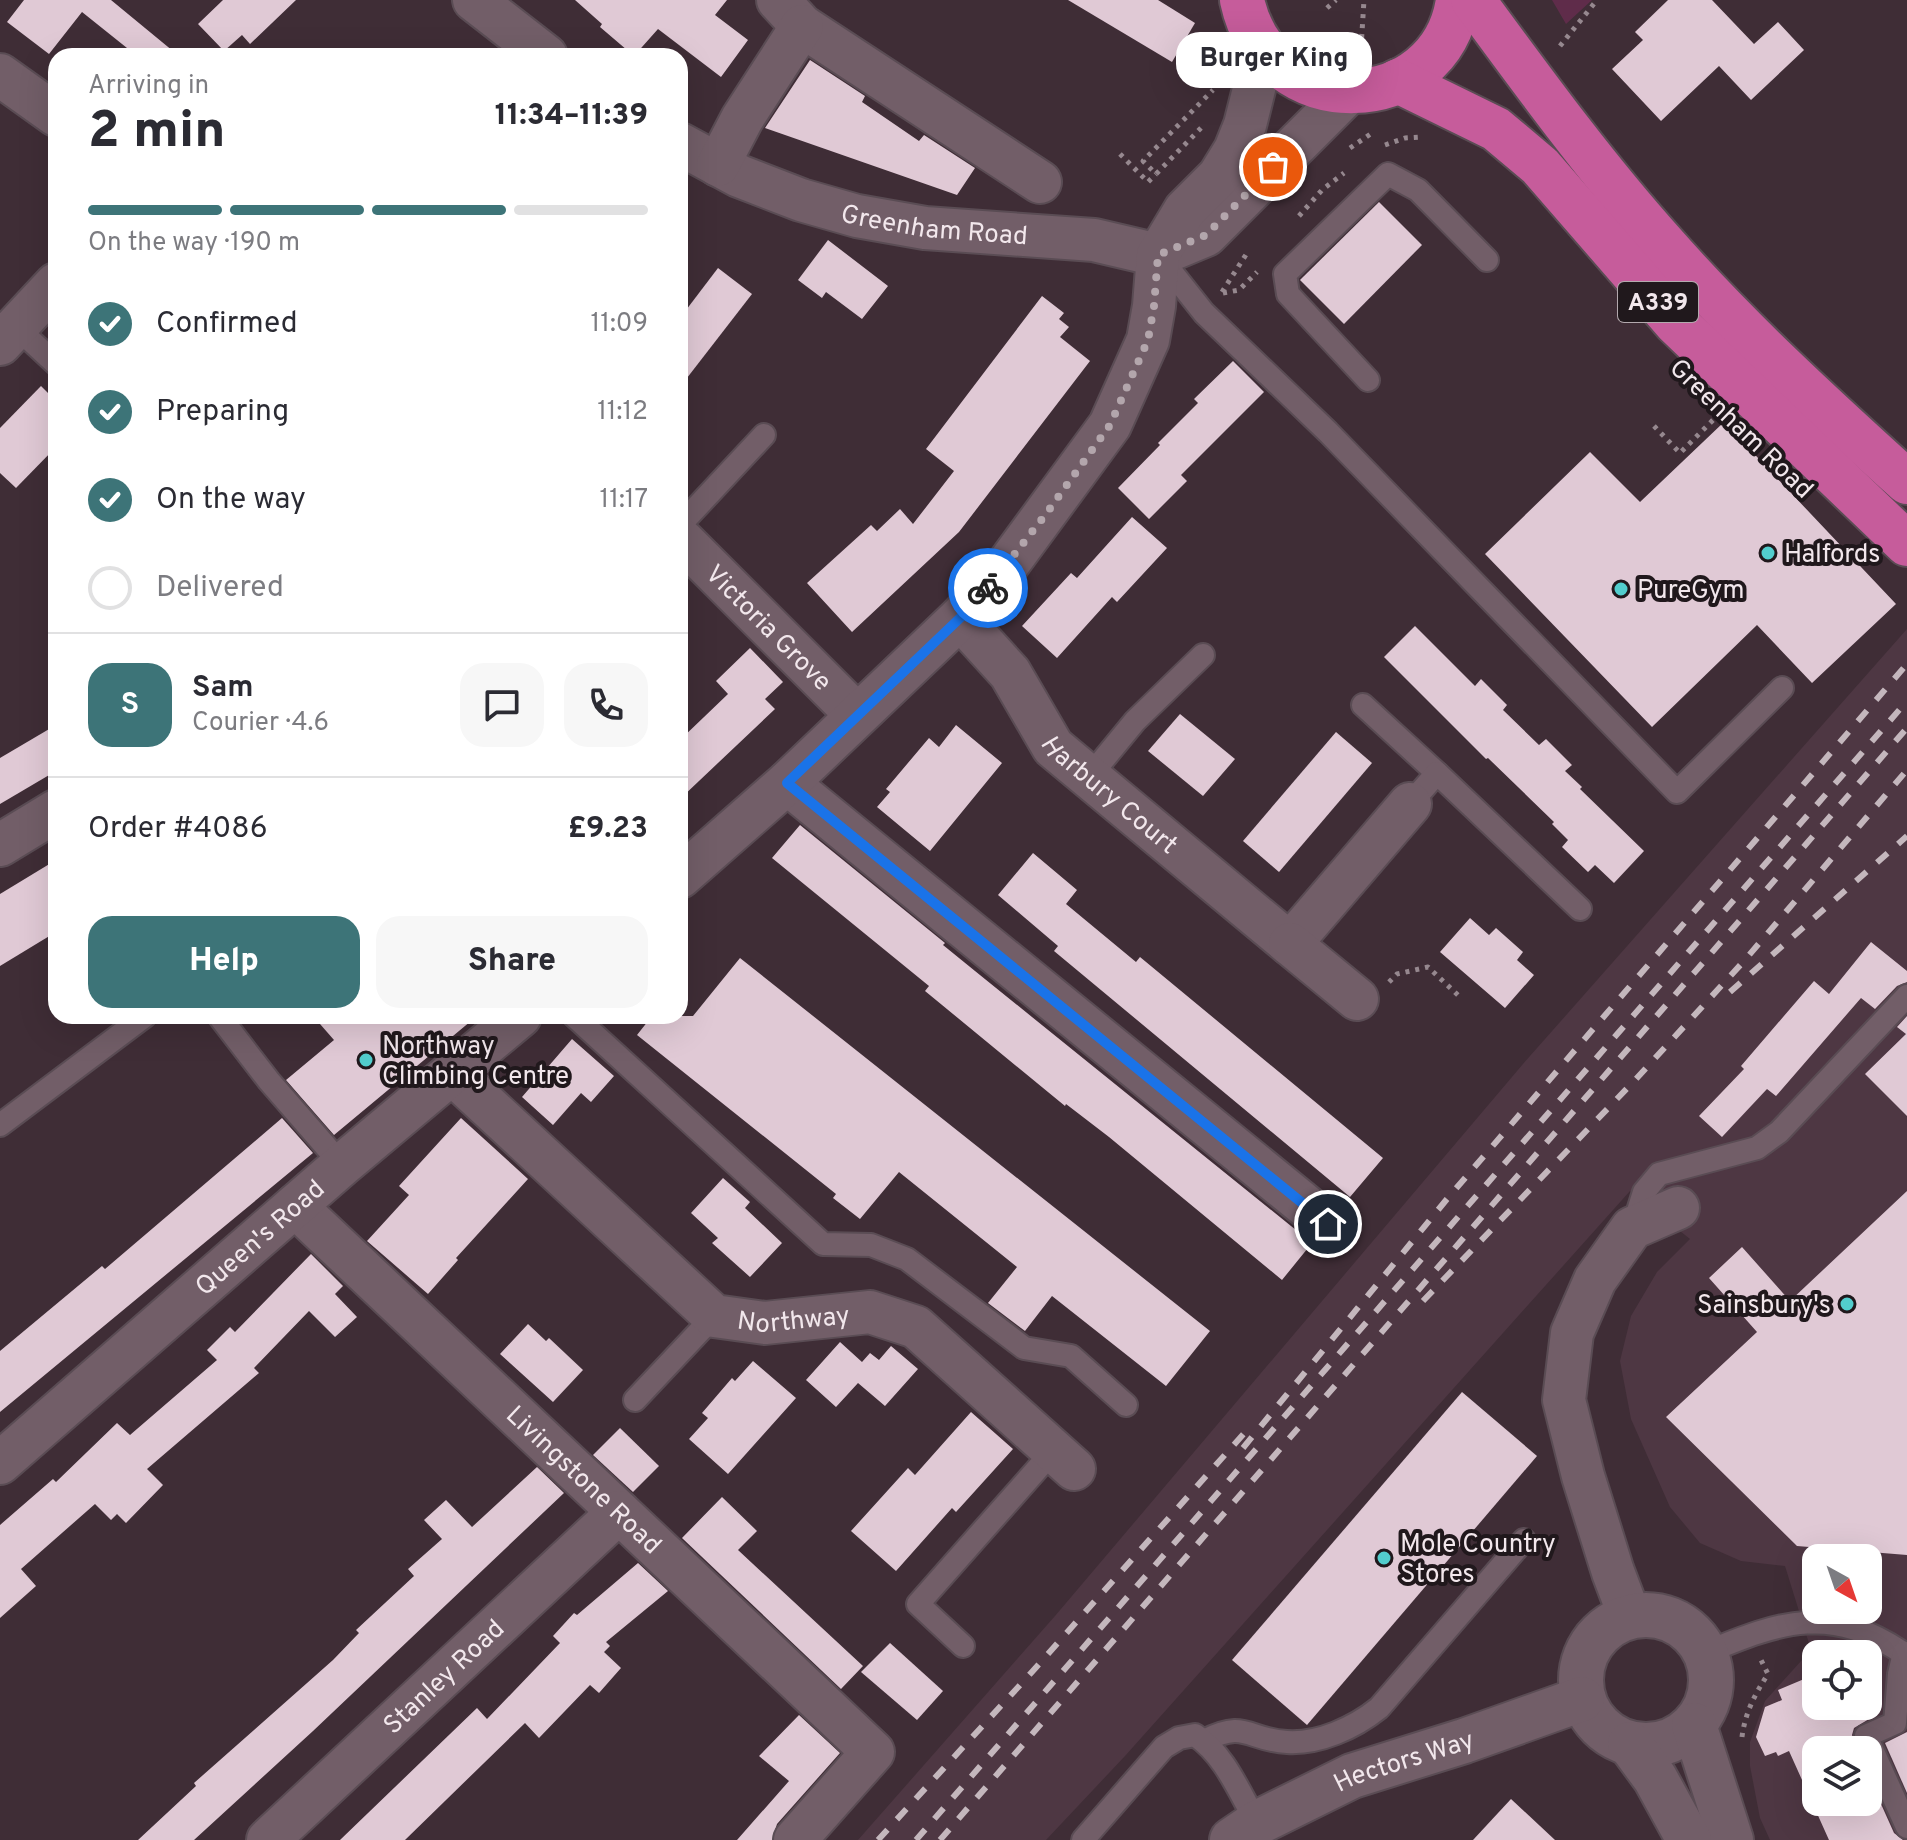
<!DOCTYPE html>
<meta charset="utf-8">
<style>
body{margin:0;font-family:Overpass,sans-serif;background:#f7f7f7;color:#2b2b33;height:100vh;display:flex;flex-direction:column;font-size:30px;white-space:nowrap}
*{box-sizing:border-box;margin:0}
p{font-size:26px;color:#7c7c81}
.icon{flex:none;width:44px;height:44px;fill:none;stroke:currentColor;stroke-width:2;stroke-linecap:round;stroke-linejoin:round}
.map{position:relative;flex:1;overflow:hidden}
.sheet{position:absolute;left:48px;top:48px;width:640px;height:976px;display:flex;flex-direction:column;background:#fff;border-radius:24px;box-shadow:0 8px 32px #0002}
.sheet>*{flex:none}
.needle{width:52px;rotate:140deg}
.fabs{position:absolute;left:1802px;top:1544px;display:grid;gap:16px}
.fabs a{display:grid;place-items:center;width:80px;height:80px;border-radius:16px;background:#fff;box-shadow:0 8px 32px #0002;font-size:40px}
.pin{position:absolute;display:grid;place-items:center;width:68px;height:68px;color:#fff;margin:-34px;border:4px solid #fff;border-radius:50%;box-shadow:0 2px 8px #0007}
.courier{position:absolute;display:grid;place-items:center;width:80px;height:80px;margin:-40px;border:6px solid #1a73e8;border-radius:50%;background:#fff;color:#222;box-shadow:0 2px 10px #0007}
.bubble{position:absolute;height:56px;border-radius:24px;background:#fff;box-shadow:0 8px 32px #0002;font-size:26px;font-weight:800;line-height:56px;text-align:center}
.summary em{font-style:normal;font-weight:800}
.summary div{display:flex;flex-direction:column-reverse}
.summary{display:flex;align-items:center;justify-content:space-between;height:136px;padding:0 40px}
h1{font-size:52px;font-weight:800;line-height:60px}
.bar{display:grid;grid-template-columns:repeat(4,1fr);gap:12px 8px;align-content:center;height:96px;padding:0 40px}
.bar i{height:10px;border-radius:6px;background:#e1e1e2}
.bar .current{background:#3d7478}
.bar p{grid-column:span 4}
.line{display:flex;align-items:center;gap:20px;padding:0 40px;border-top:2px solid #e1e1e2}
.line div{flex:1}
.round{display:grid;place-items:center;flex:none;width:84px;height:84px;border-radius:24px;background:#f7f7f7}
ol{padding:0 40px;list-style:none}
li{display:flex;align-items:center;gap:24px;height:88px}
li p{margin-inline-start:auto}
li .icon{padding:8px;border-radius:50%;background:#3d7478;color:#fff;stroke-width:4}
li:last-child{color:#7c7c81}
li i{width:44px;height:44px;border:4px solid #e1e1e2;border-radius:50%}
.primary-button{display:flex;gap:16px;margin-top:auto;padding:16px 40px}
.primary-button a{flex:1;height:92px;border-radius:24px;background:#3d7478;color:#fff;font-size:32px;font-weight:800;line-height:92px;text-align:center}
.primary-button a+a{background:#f7f7f7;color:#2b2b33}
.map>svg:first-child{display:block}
.built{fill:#4e3743;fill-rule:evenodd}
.green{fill:#5f2c4a}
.building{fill:#e0c9d5}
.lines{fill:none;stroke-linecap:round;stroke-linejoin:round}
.lane-casing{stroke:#5a4c54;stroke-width:26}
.street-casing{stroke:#5a4c54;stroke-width:46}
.secondary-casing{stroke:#5a4c54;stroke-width:48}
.highway-casing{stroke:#5a4c54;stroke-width:48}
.path{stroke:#96888f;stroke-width:5;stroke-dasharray:4 6;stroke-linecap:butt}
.lane{stroke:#725e68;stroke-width:22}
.street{stroke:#725e68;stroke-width:42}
.secondary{stroke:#725e68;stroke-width:44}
.highway{stroke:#c65c9b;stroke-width:44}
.rail{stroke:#c4b7bd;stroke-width:6;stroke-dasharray:14 14;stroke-linecap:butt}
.done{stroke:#b3a6ac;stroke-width:8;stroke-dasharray:0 14.4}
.route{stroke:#1a73e8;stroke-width:10}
.poi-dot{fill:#52cdcd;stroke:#20181c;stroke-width:3}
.labels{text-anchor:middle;stroke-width:8;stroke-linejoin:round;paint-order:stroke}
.shield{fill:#20181c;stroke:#b3a9ae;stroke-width:2}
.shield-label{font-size:24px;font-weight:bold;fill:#f2e7ec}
.street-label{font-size:26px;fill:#f2e7ec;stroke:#20181c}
.poi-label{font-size:26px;fill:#f2e7ec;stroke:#20181c;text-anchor:start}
</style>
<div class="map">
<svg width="1907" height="1840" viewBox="0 0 1907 1840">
<rect width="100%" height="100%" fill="#3f2d36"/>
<path class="built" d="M1907,629V1840H1770L1760,1818L1750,1766V1742L1765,1701L1811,1650L1785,1566L1741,1561L1700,1543L1670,1507L1631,1419L1620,1361L1631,1316L1657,1272L1690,1239L1630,1191L1125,1756L1046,1840H858L1055,1616L1523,1064ZM1816,1558H1868V1610H1816ZM1816,1654H1868V1706H1816ZM1816,1750H1868V1802H1816Z"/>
<path class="green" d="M1552,0H1592L1566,24Z"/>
<g class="building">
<path d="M24,0H111L179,56H137L82,12L49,54L7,22Z"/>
<path d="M223,0H296L250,44L242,35L224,51L198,24Z"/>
<path d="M575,0H727L715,15L748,40L721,77L658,29L634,56L600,27L602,24Z"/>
<path d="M1068,0H1158L1195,23L1172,62Z"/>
<path d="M1668,0H1712L1754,44L1778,22L1804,50L1751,100L1719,66L1661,121L1612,69L1643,40L1635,32Z"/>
<path d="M810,60L865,96L862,102L919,141L924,135L975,168L957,195L765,128Z"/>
<path d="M1379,202L1422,245L1344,324L1300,280Z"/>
<path d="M828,240L888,286L862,319L826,292L822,298L798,280Z"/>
<path d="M718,268L752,294L680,387V318Z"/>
<path d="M1042,296L1064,313L1059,319L1069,327L1060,337L1090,361L959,532L852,632L807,583L871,525L877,531L900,509L913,524L954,471L926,449Z"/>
<path d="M1233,361L1264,392L1181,475L1187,481L1149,519L1118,488L1160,445L1158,443L1198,403L1194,399Z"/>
<path d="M41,386L56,401V447L16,488L0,473V428Z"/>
<path d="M1724,422L1896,604L1812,683L1757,625L1652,727L1485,554L1590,452L1640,502Z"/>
<path d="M1132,517L1167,548L1117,602L1112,597L1057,658L1022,626L1071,573L1077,578Z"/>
<path d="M1415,626L1475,686L1481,679L1507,705L1503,710L1539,745L1546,739L1572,765L1565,771L1582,787L1580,789L1644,851L1614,883L1595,865L1588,872L1562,847L1568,840L1552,824L1554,822L1488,758L1486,759L1384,657Z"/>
<path d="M750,648L783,682L765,699L775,709L680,799V740L728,694L716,681Z"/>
<path d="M1180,714L1235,759L1203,796L1148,751Z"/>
<path d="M56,725V771L0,804V758Z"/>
<path d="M956,725L1002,763L930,851L877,807L890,792L886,789L929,738L939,747Z"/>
<path d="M1336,732L1372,763L1279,872L1243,841Z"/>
<path d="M800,825L945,943L943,945L975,971L1312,1243L1282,1280L1109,1137L1066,1104L1065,1106L925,991L929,986L772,858Z"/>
<path d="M1033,853L1077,890L1066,904L1136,962L1140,957L1383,1158L1350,1197L1054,951L1058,946L998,895Z"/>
<path d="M56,860V932L0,966V894Z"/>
<path d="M1470,918L1489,935L1496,928L1523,952L1517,960L1534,975L1505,1008L1440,952Z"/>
<path d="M1871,942L1907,971V982L1897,986L1875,1009L1861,998L1776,1096L1767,1089L1722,1137L1699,1116L1744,1069L1741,1066L1814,981L1829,994Z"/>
<path d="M740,958L1210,1331L1166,1386L1052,1296L1025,1331L988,1303L1017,1267L899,1172L860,1219L833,1198L836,1194L637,1035L652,1016H693Z"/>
<path d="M313,1016H477L334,1135L286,1080L334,1040Z"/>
<path d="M1907,1016V1116L1865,1074L1906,1034L1897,1027Z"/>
<path d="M572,1039L614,1076L591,1102L581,1093L553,1125L522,1097Z"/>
<path d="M282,1118L313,1153L0,1412V1351L102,1266L105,1269Z"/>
<path d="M461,1118L528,1179L456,1258L458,1260L428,1294L367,1241L409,1195L399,1186Z"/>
<path d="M723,1178L750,1202L745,1208L782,1243L750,1277L712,1243L718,1238L691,1213Z"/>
<path d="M1907,1191V1555L1797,1546L1666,1417L1757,1332L1709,1278L1742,1247L1790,1301Z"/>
<path d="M311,1254L343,1286L335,1294L357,1317L335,1337L309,1311L254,1368L259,1373L147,1469L163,1485L126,1523L117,1514L111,1520L95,1504L21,1569L36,1586L0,1618V1525L53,1479L56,1482L117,1423L130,1435L217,1360L207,1350L230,1327L235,1332Z"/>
<path d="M528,1324L546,1341L549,1338L583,1370L553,1402L500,1354Z"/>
<path d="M840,1342L862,1362L870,1353L879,1360L891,1346L918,1369L885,1406L858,1383L836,1407L806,1380Z"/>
<path d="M753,1361L796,1398L728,1474L689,1439L708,1418L702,1413L732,1378L735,1381Z"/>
<path d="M1462,1392L1537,1456L1307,1725L1232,1660Z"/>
<path d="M971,1412L1013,1449L956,1512L952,1508L896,1571L851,1531L908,1468L915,1475Z"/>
<path d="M620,1428L659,1466L633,1492L593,1455Z"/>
<path d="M537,1467L564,1493L313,1731L194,1840H138L196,1786L194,1783L333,1660L359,1633L356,1630L414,1576L408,1569L442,1539L424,1520L446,1500L472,1527Z"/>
<path d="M722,1497L757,1531L738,1550L863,1666L841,1689L682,1538Z"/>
<path d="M638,1563L668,1591L606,1642L610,1646L604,1652L621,1668L599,1693L590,1685L539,1738L525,1723L405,1840H340L477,1708L487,1719L560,1643L553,1636L574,1613L577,1615Z"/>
<path d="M890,1643L943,1691L917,1720L861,1672Z"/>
<path d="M1816,1674V1706H1863L1869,1719L1854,1728L1852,1735L1857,1750H1816V1802H1868V1775L1894,1833L1903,1840H1829L1789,1751L1778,1756L1776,1752L1765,1756L1756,1737L1765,1707L1782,1700L1778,1690Z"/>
<path d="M799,1715L840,1753L777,1824L772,1840H737L789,1781L759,1756Z"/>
<path d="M1907,1732V1793L1885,1743Z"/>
<path d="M1511,1799L1555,1840H1473Z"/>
</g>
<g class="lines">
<defs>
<g id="lane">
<path d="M1158,255L1204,313L1328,432L1677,792L1782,688"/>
<path d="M15,326L56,364"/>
<path d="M1368,380L1288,294L1285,274L1388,174L1418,190L1487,260"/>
<path d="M680,525L764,435"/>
<path d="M1363,705L1437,773"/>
<path d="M1089,777L1135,721L1203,655"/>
<path d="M1410,804L1437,773L1580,909"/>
<path d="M219,1016L269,1081L342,1165"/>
<path d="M574,1016L823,1244L871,1245L907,1259L1024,1348L1071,1356L1126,1405"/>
<path d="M0,1125L145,1016"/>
<path d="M1633,1227L1644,1192L1659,1174L1757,1148L1779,1132L1907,996"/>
<path d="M635,1400L714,1316"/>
<path d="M963,1646L918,1604L1054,1450"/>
<path d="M1705,1653C1781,1621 1833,1603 1907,1656"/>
<path d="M1904,1653L1899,1674L1895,1723L1866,1736L1907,1827"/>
<path d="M1204,1741C1246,1719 1247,1740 1287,1742C1319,1744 1354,1728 1379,1708L1524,1540"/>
<path d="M1083,1840L1164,1747L1179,1738L1195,1735C1225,1755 1239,1792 1257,1823"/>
</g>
<g id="street">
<path d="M474,0L546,56"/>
<path d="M778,0L802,26L1040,182"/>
<path d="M0,75L56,115"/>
<path id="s1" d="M680,144L739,176L801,200L857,216L925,228L1094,240L1158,255L1206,235L1349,92"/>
<path d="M718,165L742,119L802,26"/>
<path d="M0,344L56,284"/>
<path id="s2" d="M683,541L857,715"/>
<path id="s3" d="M960,618L1010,673L1053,747L1290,944L1410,804"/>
<path d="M787,783L1328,1224"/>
<path d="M0,845L56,811"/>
<path d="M680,877L787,783L960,618L1000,575L1110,425L1148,340L1154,306L1158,255L1185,210L1219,176L1235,150L1245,125L1255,85L1256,40"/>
<path d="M1290,944L1357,999"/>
<path id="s4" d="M453,1074L714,1316L765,1323L870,1312L916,1327L1074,1469"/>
<path id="s5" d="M295,1206L873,1752L795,1840"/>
<path id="s6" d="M0,1463L342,1165L520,1016"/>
<path d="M1630,1617L1613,1572L1583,1476L1564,1400L1572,1333L1595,1280L1632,1228L1678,1208"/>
<path id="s7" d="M268,1840L619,1512"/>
</g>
<g id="secondary">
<circle cx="1646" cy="1680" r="65"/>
<path d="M1694,1725L1731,1840"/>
<path d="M1630,1744L1655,1778L1689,1840"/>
<path id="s8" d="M1232,1840L1257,1823L1352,1776L1464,1741L1582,1699"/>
</g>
<g id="highway">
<path d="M1242,0C1269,125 1441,118 1458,0"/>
<path d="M1473,0C1534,83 1595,167 1664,244C1739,329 1823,406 1907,482"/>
<path d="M1398,81L1496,129L1540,166L1676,323L1907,544"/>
</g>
</defs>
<use href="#lane" class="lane-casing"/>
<use href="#street" class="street-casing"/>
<use href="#secondary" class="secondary-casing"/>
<use href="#highway" class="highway-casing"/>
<g class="path">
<path d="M1327,8L1336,0"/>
<path d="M1560,46L1597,0"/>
<path d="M1361,48L1364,0"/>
<path d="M1201,128L1156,174L1143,161L1213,90"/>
<path d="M1385,145L1405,138L1421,137"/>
<path d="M1350,148L1372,133"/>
<path d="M1120,154L1148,182L1156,174"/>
<path d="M1299,216L1322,190L1344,173"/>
<path d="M1222,292L1249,250"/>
<path d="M1223,293L1239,290L1257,272"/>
<path d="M1654,426L1680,453L1717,416"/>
<path d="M1389,982L1397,974L1428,967L1460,997"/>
<path d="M1742,1737C1745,1713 1755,1694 1768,1674L1761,1660"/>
</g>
<use href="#lane" class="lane"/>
<use href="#street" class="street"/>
<use href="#secondary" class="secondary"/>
<use href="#highway" class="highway"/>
<g class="rail">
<path d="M1730,992L1907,836"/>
<path d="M1423,1301L1636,1079L1744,961L1907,770"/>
<path d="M1243,1448L1447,1199L1907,664"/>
<path d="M878,1840L1031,1673L1247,1430"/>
<path d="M916,1840L1907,701"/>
<path d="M940,1840L1907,728"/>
</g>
</g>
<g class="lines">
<path class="done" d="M988,588L1046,514L1110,425L1148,340L1154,306L1158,255L1206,235L1273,167"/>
<path class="route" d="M988,588L960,618L787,783L1328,1224"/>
</g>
<g class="poi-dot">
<circle cx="1768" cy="553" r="8"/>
<circle cx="1621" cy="589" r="8"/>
<circle cx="366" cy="1060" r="8"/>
<circle cx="1847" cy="1304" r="8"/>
<circle cx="1384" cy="1558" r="8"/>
</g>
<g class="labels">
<rect class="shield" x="1618" y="282" width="80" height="40" rx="6"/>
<g class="shield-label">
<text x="1658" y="310">A339</text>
</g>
<g class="street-label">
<text dy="9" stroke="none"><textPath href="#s1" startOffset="270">Greenham Road</textPath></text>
<text transform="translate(1742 428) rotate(44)" y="9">Greenham Road</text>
<text dy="9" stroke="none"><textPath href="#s2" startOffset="122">Victoria Grove</textPath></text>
<text dy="9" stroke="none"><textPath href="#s3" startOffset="234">Harbury Court</textPath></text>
<text dy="9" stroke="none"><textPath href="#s6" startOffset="344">Queen's Road</textPath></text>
<text dy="9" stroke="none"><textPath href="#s4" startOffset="436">Northway</textPath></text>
<text dy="9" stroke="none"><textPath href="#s5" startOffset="398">Livingstone Road</textPath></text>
<text dy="9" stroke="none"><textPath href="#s7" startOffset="240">Stanley Road</textPath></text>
<text dy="9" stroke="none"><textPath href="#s8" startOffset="190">Hectors Way</textPath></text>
</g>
<g class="poi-label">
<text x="1784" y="562">Halfords</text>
<text x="1637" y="598">PureGym</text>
<text x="382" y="1054">Northway<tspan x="382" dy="30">Climbing Centre</tspan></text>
<text x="1831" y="1313" text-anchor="end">Sainsbury's</text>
<text x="1400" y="1552">Mole Country<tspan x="1400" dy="30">Stores</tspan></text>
</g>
</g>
</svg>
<div class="fabs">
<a><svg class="needle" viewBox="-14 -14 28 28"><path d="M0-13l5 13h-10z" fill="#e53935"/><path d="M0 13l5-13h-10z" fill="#7c7c81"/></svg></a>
<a><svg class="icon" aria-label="locate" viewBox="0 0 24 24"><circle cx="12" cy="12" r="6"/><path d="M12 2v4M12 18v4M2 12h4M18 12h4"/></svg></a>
<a><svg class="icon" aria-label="layers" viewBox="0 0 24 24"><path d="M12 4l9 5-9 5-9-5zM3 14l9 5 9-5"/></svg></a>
</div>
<div class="pin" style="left:1273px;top:167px;background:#ea580c"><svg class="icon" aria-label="bag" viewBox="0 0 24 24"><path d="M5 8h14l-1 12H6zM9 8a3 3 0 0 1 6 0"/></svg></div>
<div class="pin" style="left:1328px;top:1224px;background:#1f2937"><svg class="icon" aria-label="home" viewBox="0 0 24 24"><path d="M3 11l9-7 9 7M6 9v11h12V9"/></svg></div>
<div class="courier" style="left:988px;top:588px"><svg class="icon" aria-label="bike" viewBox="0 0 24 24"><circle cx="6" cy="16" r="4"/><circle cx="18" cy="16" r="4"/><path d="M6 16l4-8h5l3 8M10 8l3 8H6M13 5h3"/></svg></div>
<div class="bubble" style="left:1176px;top:32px;width:196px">Burger King</div>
<section class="sheet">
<div class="summary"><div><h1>2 min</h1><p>Arriving in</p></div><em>11:34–11:39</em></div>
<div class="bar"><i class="current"></i><i class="current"></i><i class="current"></i><i></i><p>On the way · 190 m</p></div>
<ol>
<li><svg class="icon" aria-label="check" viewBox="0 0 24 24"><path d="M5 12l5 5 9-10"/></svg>Confirmed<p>11:09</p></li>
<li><svg class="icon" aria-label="check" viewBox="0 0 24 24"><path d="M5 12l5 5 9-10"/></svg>Preparing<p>11:12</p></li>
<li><svg class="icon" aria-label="check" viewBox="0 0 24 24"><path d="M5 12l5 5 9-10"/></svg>On the way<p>11:17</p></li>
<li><i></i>Delivered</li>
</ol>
<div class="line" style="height:144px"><b class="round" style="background:#3d7478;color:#fff">S</b><div><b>Sam</b><p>Courier · 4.6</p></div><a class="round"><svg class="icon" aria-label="chat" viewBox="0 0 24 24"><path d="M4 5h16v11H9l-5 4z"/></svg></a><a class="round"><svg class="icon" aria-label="phone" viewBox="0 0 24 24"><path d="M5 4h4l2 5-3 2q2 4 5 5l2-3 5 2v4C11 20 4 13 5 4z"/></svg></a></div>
<div class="line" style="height:104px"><div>Order #4086</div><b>£9.23</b></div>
<div class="primary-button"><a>Help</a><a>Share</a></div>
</section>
</div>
